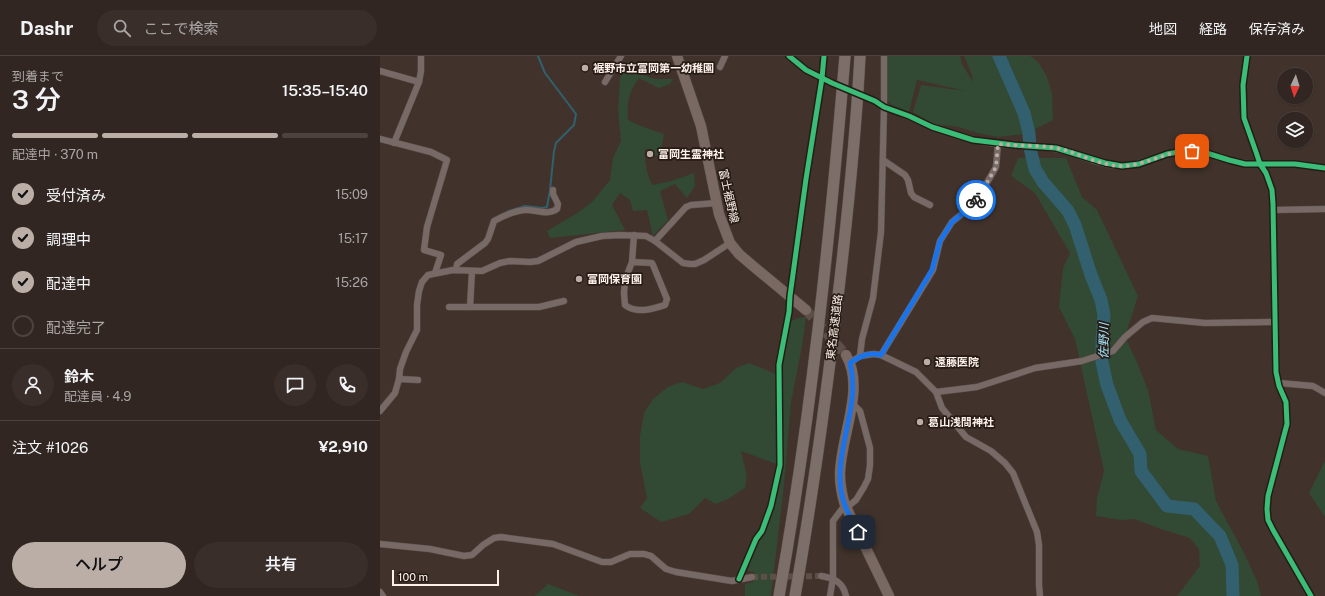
<!DOCTYPE html>
<html lang="ja">
<meta charset="utf-8">
<style>
body{margin:0;font-family:"Public Sans","Noto Sans JP",sans-serif;background:#392e2a;color:#f1f3f6;height:100vh;display:flex;flex-direction:column;font-size:15px;white-space:nowrap}
*{box-sizing:border-box;margin:0}
p{font-size:13px;color:#a8a5a5}
.icon{flex:none;width:22px;height:22px;fill:none;stroke:currentColor;stroke-width:2;stroke-linecap:round;stroke-linejoin:round}
.map{position:relative;flex:1;overflow:hidden}
.panel{display:flex;flex-direction:column;background:#312621;width:380px}
.panel>*{flex:none}
.needle{width:26px;rotate:184deg}
.tools{position:absolute;left:897px;top:12px;display:grid;gap:8px}
.tools a{display:grid;place-items:center;width:36px;height:36px;border-radius:50%;background:#312621;box-shadow:0 1px 3px #0004,0 0 0 1px #4c433f;font-size:20px}
.scale{position:absolute;left:12px;bottom:10px;width:107px;box-sizing:border-box;padding-left:4px;border:2px solid #fdf0e9;border-top:0;font-size:11px;line-height:14px;white-space:nowrap;color:#fdf0e9;-webkit-text-stroke:3px #271b16;paint-order:stroke}
.pin{position:absolute;display:grid;place-items:center;width:34px;height:34px;color:#fff;margin:-17px;border-radius:8px;box-shadow:0 2px 6px #0006}
.courier{position:absolute;display:grid;place-items:center;width:40px;height:40px;margin:-20px;border:3px solid #1a73e8;border-radius:50%;background:#fff;color:#222;box-shadow:0 1px 5px #0007}
.summary em{font-style:normal;font-weight:600}
.summary div{display:flex;flex-direction:column-reverse}
.summary{display:flex;align-items:center;justify-content:space-between;height:68px;padding:0 12px}
h1{font-size:26px;font-weight:600;line-height:30px}
.bar{display:grid;grid-template-columns:repeat(4,1fr);gap:6px 4px;align-content:center;height:48px;padding:0 12px}
.bar i{height:5px;border-radius:3px;background:#4c433f}
.bar .current{background:#bbaea7}
.bar p{grid-column:span 4}
.line{display:flex;align-items:center;gap:10px;padding:0 12px;border-top:1px solid #4c433f}
.line div{flex:1}
.round{display:grid;place-items:center;flex:none;width:42px;height:42px;border-radius:21px;background:#392e2a}
ol{padding:0 12px;list-style:none}
li{display:flex;align-items:center;gap:12px;height:44px}
li p{margin-inline-start:auto}
li .icon{padding:4px;border-radius:50%;background:#bbaea7;color:#111;stroke-width:4}
li:last-child{color:#a8a5a5}
li i{width:22px;height:22px;border:2px solid #4c433f;border-radius:50%}
.primary-button{display:flex;gap:8px;margin-top:auto;padding:8px 12px}
.primary-button a{flex:1;height:46px;border-radius:24px;background:#bbaea7;color:#111;font-size:16px;font-weight:600;line-height:46px;text-align:center}
.primary-button a+a{background:#392e2a;color:#f1f3f6}
header{display:flex;align-items:center;gap:24px;box-sizing:border-box;height:56px;padding:0 20px;background:#312621;border-bottom:1px solid #4c433f}
header strong{font-size:19px}
nav{display:flex;gap:22px;margin-inline-start:auto;font-size:14px}
.search{width:280px;height:36px;background:#392e2a;display:flex;align-items:center;gap:10px;box-sizing:border-box;padding:0 14px;border-radius:22px;color:#a8a5a5;font-size:15px}
main{display:flex;flex:1;min-height:0}
.map>svg:first-child{display:block}
.green{fill:#324933}
.lines{fill:none;stroke-linecap:round;stroke-linejoin:round}
.stream{stroke:#32606e;stroke-width:2}
.river{stroke:#32606e;stroke-width:13}
.street-tunnel{stroke:#5d4f48;stroke-width:6;stroke-dasharray:6 3;stroke-linecap:butt}
.primary-tunnel{stroke:#5d4f48;stroke-width:10;stroke-dasharray:10 5;stroke-linecap:butt}
.street-casing{stroke:#5d524c;stroke-width:7}
.primary-casing{stroke:#5d524c;stroke-width:11}
.highway-casing{stroke:#5d524c;stroke-width:12}
.street{stroke:#776965;stroke-width:6}
.primary{stroke:#7a6863;stroke-width:10}
.highway{stroke:#7c6e69;stroke-width:11}
.cycleway-casing{stroke:#271b16;stroke-width:8}
.cycleway{stroke:#3abd76;stroke-width:5}
.done{stroke:#bbaea7;stroke-width:4;stroke-dasharray:0 7.2}
.route{stroke:#1a73e8;stroke-width:5}
.poi-dot{fill:#bbaea7;stroke:#271b16;stroke-width:1.5}
.labels{text-anchor:middle;stroke-width:3.5;stroke-linejoin:round;paint-order:stroke}
.poi-label{font-size:11px;font-weight:bold;fill:#fdf0e9;stroke:#271b16;text-anchor:start}
.street-label{font-size:11px;fill:#fdf0e9;stroke:#271b16}
.water-label{font-size:12px;font-style:italic;fill:#a5e9fd;stroke:#271b16}
</style>
<header>
<strong>Dashr</strong>
<div class="search"><svg class="icon" aria-label="search" viewBox="0 0 24 24"><circle cx="10" cy="10" r="6"/><path d="M15 15l6 6"/></svg>ここで検索</div>
<nav><a>地図</a><a>経路</a><a>保存済み</a></nav>
</header>
<main>
<section class="panel">
<div class="summary"><div><h1>3 分</h1><p>到着まで</p></div><em>15:35–15:40</em></div>
<div class="bar"><i class="current"></i><i class="current"></i><i class="current"></i><i></i><p>配達中 · 370 m</p></div>
<ol>
<li><svg class="icon" aria-label="check" viewBox="0 0 24 24"><path d="M5 12l5 5 9-10"/></svg>受付済み<p>15:09</p></li>
<li><svg class="icon" aria-label="check" viewBox="0 0 24 24"><path d="M5 12l5 5 9-10"/></svg>調理中<p>15:17</p></li>
<li><svg class="icon" aria-label="check" viewBox="0 0 24 24"><path d="M5 12l5 5 9-10"/></svg>配達中<p>15:26</p></li>
<li><i></i>配達完了</li>
</ol>
<div class="line" style="height:72px"><a class="round"><svg class="icon" aria-label="person" viewBox="0 0 24 24"><circle cx="12" cy="8" r="4"/><path d="M4 21q1-7 8-7t8 7"/></svg></a><div><b>鈴木</b><p>配達員 · 4.9</p></div><a class="round"><svg class="icon" aria-label="chat" viewBox="0 0 24 24"><path d="M4 5h16v11H9l-5 4z"/></svg></a><a class="round"><svg class="icon" aria-label="phone" viewBox="0 0 24 24"><path d="M5 4h4l2 5-3 2q2 4 5 5l2-3 5 2v4C11 20 4 13 5 4z"/></svg></a></div>
<div class="line" style="height:52px"><div>注文 #1026</div><b>¥2,910</b></div>
<div class="primary-button"><a>ヘルプ</a><a>共有</a></div>
</section>
<div class="map">
<svg width="945" height="540" viewBox="0 0 945 540">
<rect width="100%" height="100%" fill="#41332c"/>
<g class="green">
<path d="M504,0H580L582,8L593,26L592,19L584,0H650L652,1L659,7L667,21L672,38L673,64L645,78L618,81L597,77L579,71L554,68L533,56L541,29L586,35L537,24L529,56C521,53 509,51 506,41Z"/>
<path d="M246,12L274,23H293L290,28L279,32L259,22C248,37 247,46 248,64L261,70L284,78L280,99L275,100L274,94L265,93C264,105 267,118 272,129L291,125L314,117L315,130L307,142L295,128L280,135L288,164L273,180L267,154L253,155L250,144L240,137L232,149L245,174L170,182L167,175L199,156L213,145L230,124L233,102L241,85L238,55L240,22Z"/>
<path d="M638,102H686L702,141L717,154L758,240L745,281L756,304L768,334L776,374L798,393L828,400L836,445L864,497L877,525L881,540H797L820,510L819,493L810,482L781,473L754,463L742,464L716,460L717,442L724,415L695,283L679,251L683,212L690,197L655,137L631,120Z"/>
<path d="M426,261L422,290L411,346L404,429L391,540H365V528L373,526L374,516L368,515L373,497L384,477L402,410L361,395L367,421L365,432L360,435L350,442L336,448L325,442L309,458L281,466L260,452L267,442L260,407V380L264,357L273,343L288,331L302,326L323,333L340,327L356,312L369,307L401,320L402,307L409,266L418,262Z"/>
<path d="M945,405V461L929,437Z"/>
<path d="M168,528L199,540H155Z"/>
</g>
<g class="lines">
<path class="stream" d="M126,156L145,150L162,152L167,151L170,134L174,95L176,87L194,69L196,58L165,17L158,0"/>
<path class="river" d="M619,0L644,57L649,77L650,92L655,113L663,126L688,155L695,169L711,219L721,244L724,259L722,284V306L727,329L740,364L760,398L761,415L787,450L814,453L840,480L852,509L853,540"/>
<g class="street-tunnel">
<path d="M452,27L495,45"/>
<path d="M372,521L441,520"/>
</g>
<path class="primary-tunnel" d="M426,254L466,299"/>
<defs>
<g id="street">
<path d="M409,0L426,14L452,27"/>
<path d="M867,0L863,29L864,62L876,96L880,108L886,117L892,134L893,148L896,316L899,330L906,346L907,368L888,440L887,453L888,464L893,474L931,540"/>
<path d="M340,11L345,0"/>
<path d="M0,15L39,26"/>
<path d="M225,26L241,0"/>
<path d="M495,45C506,52 518,56 530,61C559,74 586,84 616,88C636,90 658,89 677,93C698,97 722,111 744,110C765,109 784,95 805,95C826,94 844,104 864,107C881,110 898,107 915,108C925,108 935,111 945,112"/>
<path d="M0,83L51,96L67,104L47,171L44,194L61,199L55,217"/>
<path d="M14,87L39,26L41,15V0"/>
<path d="M503,104L525,119L528,124L531,137L534,141L550,149"/>
<path d="M893,154L945,153"/>
<path d="M275,185L306,151L311,149L337,147"/>
<path d="M252,206L272,207L273,209L287,243L285,249C272,253 256,258 245,249L244,237L245,224L252,206L254,179"/>
<path d="M76,214L77,208L105,187L108,183L114,165C123,160 134,155 145,154C154,153 168,160 177,153L178,148L173,138V134"/>
<path d="M69,251H159L184,245"/>
<path d="M90,251L92,215"/>
<path d="M501,299L553,214L560,185L572,166L588,153L601,137L616,111L618,88"/>
<path d="M480,300L482,283L493,242L501,176L504,51V0"/>
<path d="M470,307L480,300L494,298L501,299L536,316L556,336L562,352L586,381L611,395L625,407L633,417L657,476L659,489V529L660,540"/>
<path d="M19,323L38,324"/>
<path d="M899,327L933,330L945,337"/>
<path d="M556,336L597,331L655,312L702,305L733,295L745,281L763,266L772,262L825,267L895,266"/>
<path d="M0,355L15,337L19,323L20,313L26,296L37,274V249L39,235L42,226L48,219L73,214L102,215L120,207L130,205L150,206L158,205L196,186L222,180L240,179L266,180L275,185L303,207L310,208H315L324,204L350,187"/>
<path d="M466,452L476,444L484,431L488,423L490,409V392L480,355L472,347"/>
<path d="M0,488L50,493L84,500L92,499L103,489L114,482L121,481L173,488L222,506H231L250,498H264L271,500L286,513L296,516L352,525L372,521"/>
<path d="M441,520C454,522 463,526 466,540"/>
<path d="M359,523L376,483L382,475L391,450L400,409L399,309L409,256L410,240L426,123L442,22L444,0"/>
<path d="M0,536L3,540"/>
<path d="M450,540L453,522V465L465,449"/>
</g>
<g id="primary">
<path d="M297,0L321,70L339,158L350,187L359,198L373,210L426,254"/>
<path d="M466,299C486,333 460,381 460,419C460,430 462,439 465,449L509,540"/>
</g>
<g id="highway">
<path d="M399,540C431,361 450,181 465,0"/>
<path d="M415,540C433,438 447,335 459,232C468,155 476,77 480,0"/>
</g>
</defs>
<use href="#street" class="street-casing"/>
<use href="#primary" class="primary-casing"/>
<use href="#highway" class="highway-casing"/>
<use href="#street" class="street"/>
<use href="#primary" class="primary"/>
<use href="#highway" class="highway"/>
<defs>
<g id="cycleway">
<path d="M409,0L426,14L452,27L495,45L504,51L529,60L552,71L593,84L634,89L676,92L725,107L742,110L759,108L787,98L804,95H820L849,104L865,108H915L945,112"/>
<path d="M867,0L863,29L864,62L876,96L880,108L886,117L892,134L893,148L896,316L899,330L906,346L907,368L888,440L887,453L888,464L893,474L931,540"/>
<path d="M359,523L376,483L382,475L391,450L400,409L399,309L409,256L410,240L426,123L442,22L444,0"/>
</g>
</defs>
<use href="#cycleway" class="cycleway-casing"/>
<use href="#cycleway" class="cycleway"/>
</g>
<g class="lines">
<path class="done" d="M596,144L601,137L616,111L618,88C637,90 657,89 676,92C698,96 721,111 744,110C767,109 788,94 812,95"/>
<path class="route" d="M478,476C471,463 463,449 461,434C455,391 481,349 470,307C480,300 489,296 501,299L552,214L560,185L572,166L588,153L596,144"/>
</g>
<g class="poi-dot">
<circle cx="205" cy="12" r="4"/>
<circle cx="270" cy="98" r="4"/>
<circle cx="199" cy="223" r="4"/>
<circle cx="547" cy="306" r="4"/>
<circle cx="540" cy="366" r="4"/>
</g>
<g class="labels">
<g class="poi-label">
<text x="213" y="16">裾野市立富岡第一幼稚園</text>
<text x="278" y="102">富岡生霊神社</text>
<text x="207" y="227">富岡保育園</text>
<text x="555" y="310">遠藤医院</text>
<text x="548" y="370">葛山浅間神社</text>
</g>
<g class="street-label">
<text transform="translate(349 140) rotate(77)" y="4">富士裾野線</text>
<text transform="translate(454 271) rotate(-83)" y="4">東名高速道路</text>
</g>
<g class="water-label">
<text transform="translate(724 285) rotate(-89)" y="4">佐野川</text>
</g>
</g>
</svg>
<div class="tools">
<a><svg class="needle" viewBox="-14 -14 28 28"><path d="M0-13l5 13h-10z" fill="#e53935"/><path d="M0 13l5-13h-10z" fill="#a8a5a5"/></svg></a>
<a><svg class="icon" aria-label="layers" viewBox="0 0 24 24"><path d="M12 4l9 5-9 5-9-5zM3 14l9 5 9-5"/></svg></a>
</div>
<div class="scale">100 m</div>
<div class="pin" style="left:812px;top:95px;background:#ea580c"><svg class="icon" aria-label="bag" viewBox="0 0 24 24"><path d="M5 8h14l-1 12H6zM9 8a3 3 0 0 1 6 0"/></svg></div>
<div class="pin" style="left:478px;top:476px;background:#1f2937"><svg class="icon" aria-label="home" viewBox="0 0 24 24"><path d="M3 11l9-7 9 7M6 9v11h12V9"/></svg></div>
<div class="courier" style="left:596px;top:144px"><svg class="icon" aria-label="bike" viewBox="0 0 24 24"><circle cx="6" cy="16" r="4"/><circle cx="18" cy="16" r="4"/><path d="M6 16l4-8h5l3 8M10 8l3 8H6M13 5h3"/></svg></div>
</div>
</main>
